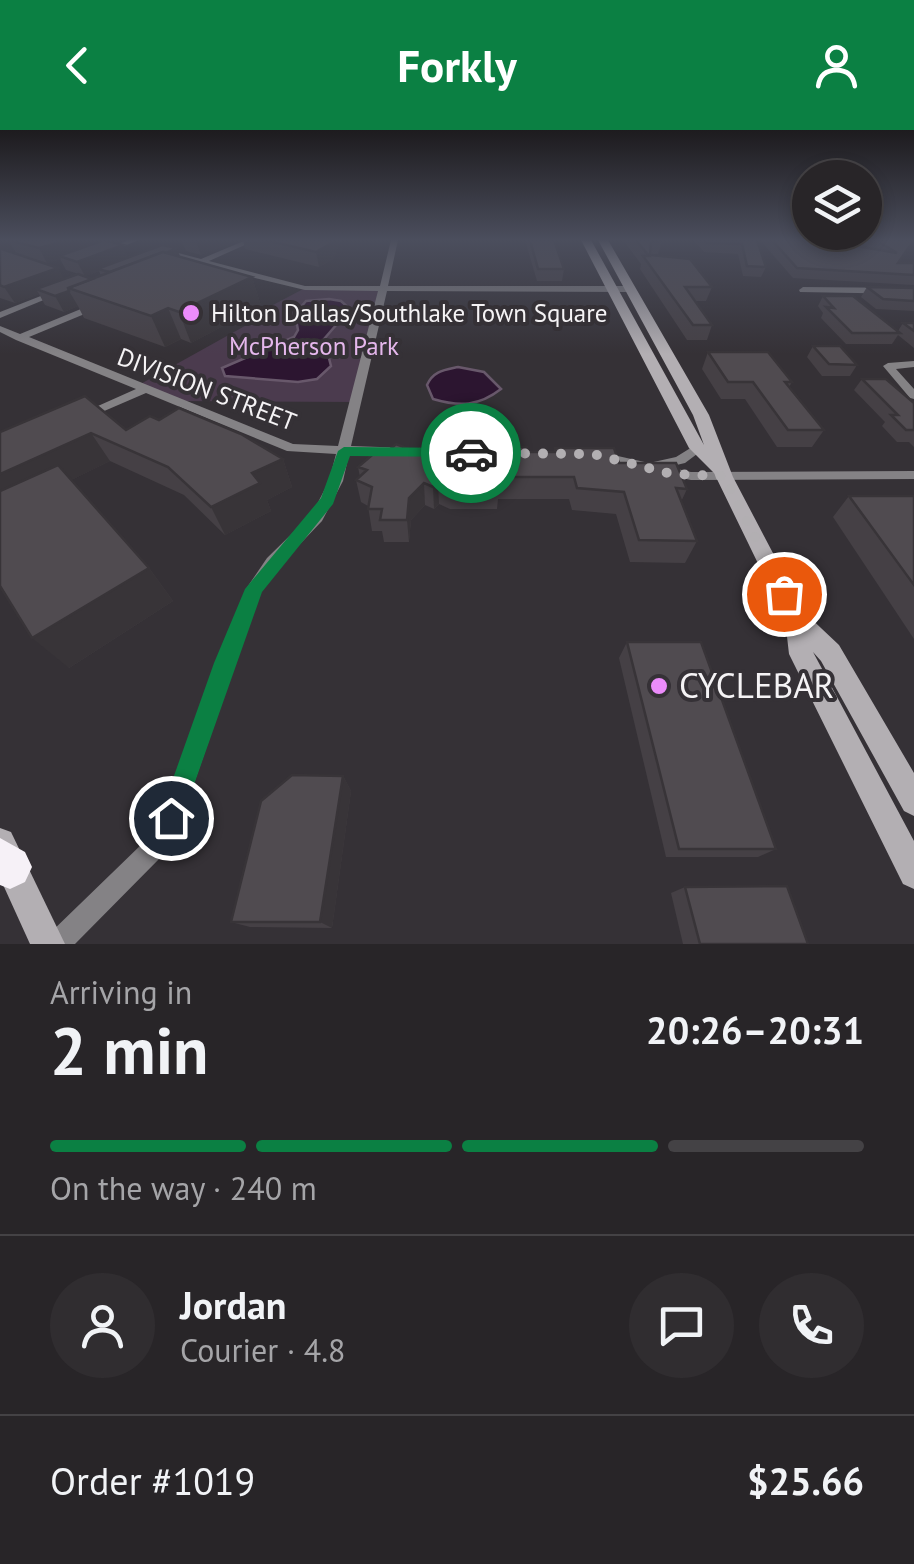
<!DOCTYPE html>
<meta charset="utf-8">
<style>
body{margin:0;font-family:"PT Sans",sans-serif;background:#302d30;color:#f1f3f6;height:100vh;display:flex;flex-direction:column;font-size:38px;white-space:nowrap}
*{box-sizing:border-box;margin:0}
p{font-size:32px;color:#a5a5a8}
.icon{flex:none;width:55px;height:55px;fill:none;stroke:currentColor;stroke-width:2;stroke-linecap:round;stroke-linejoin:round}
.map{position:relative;height:814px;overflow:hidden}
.drawer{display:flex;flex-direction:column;background:#282528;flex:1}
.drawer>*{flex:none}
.tools{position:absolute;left:792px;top:30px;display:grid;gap:20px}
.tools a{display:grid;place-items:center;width:90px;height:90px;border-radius:50%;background:#282528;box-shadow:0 5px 15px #0003,0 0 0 2px #444245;font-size:50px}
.pin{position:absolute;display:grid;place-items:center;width:85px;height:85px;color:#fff;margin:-42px;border:5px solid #fff;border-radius:50%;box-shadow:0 2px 10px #0007}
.courier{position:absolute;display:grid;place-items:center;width:100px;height:100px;margin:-50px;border:8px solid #0b8043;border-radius:50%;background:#fff;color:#222;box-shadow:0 2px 12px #0007}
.head em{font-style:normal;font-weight:800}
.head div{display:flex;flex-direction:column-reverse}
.head{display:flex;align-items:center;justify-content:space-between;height:170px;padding:0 50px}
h1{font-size:65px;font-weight:800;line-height:75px}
.bar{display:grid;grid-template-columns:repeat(4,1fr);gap:15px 10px;align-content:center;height:120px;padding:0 50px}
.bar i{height:12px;border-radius:8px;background:#444245}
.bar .on{background:#0b8043}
.bar p{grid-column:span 4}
.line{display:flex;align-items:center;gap:25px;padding:0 50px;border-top:2px solid #444245}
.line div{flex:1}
.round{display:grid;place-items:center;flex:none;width:105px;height:105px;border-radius:52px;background:#302d30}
header{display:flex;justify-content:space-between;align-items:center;height:130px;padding:0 50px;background:#0b8043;color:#fff;font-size:45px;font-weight:800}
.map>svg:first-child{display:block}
.green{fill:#4b3b4e}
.water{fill:#2c1530;stroke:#68586b;stroke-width:2.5}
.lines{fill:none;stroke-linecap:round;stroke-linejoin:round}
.minor{fill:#848285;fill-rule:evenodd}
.secondary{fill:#b3afb3;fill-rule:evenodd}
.motorway{fill:#f6f1f7;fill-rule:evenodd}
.wall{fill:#454045;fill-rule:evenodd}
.shaded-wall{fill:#383438}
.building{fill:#504b50;stroke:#383438;stroke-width:2.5}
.route{fill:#0b8043}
.done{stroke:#b2afb2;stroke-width:10;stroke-dasharray:0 18}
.poi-dot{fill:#ec8cfb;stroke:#353136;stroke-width:4}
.labels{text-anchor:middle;stroke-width:8;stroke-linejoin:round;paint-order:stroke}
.far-poi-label{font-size:25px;fill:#f5f3f5;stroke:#353136;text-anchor:start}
.far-park-label{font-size:25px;fill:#e5b7ec;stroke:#353136}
.far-street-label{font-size:25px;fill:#f5f3f5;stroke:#353136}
.near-poi-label{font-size:35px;fill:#f5f3f5;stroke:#353136;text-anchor:start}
</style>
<header><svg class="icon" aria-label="back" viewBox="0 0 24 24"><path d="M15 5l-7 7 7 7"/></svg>Forkly<svg class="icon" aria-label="person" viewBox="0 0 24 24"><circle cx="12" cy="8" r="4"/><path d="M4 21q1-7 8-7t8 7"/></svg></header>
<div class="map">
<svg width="914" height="814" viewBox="0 0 914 814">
<rect width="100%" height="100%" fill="#353136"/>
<path class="green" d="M305,158H384L357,272L173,271L137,256L261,187L256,184Z"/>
<g class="water">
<path d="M329,169L341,171L350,179L324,209L331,236L317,249L298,252L225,246L222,238L294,207L298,200L295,184L306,171Z"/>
<path d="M458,237L484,242L501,259C479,276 460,277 433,269L427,255C433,241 444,240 458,237Z"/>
</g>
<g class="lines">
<g class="minor">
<path d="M129,110H139L104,124L97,122Z"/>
<path d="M246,110H256L209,131L305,156H380L391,110H398L388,156H630L634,159L630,162L387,161L351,316L408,318L414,322L408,326L349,324L343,351L322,391L279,436L261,461L179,696L160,728L75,814H44L48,805L144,712L162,681L246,459L267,428L312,384L329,351L336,324L287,321L146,263L88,288H80V284L136,259L16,210L0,202V196L20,204L93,174H99V178L29,207L293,314L338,316L378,161L305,160L197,134L163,122L167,120L201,129Z"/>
<path d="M803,157L914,158V164L800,162L799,160Z"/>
<path d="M56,160L63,162L0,188V182Z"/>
<path d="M914,231V237L896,239L914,259V269L910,268L883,236L888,233Z"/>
<path d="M697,314L701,315V321L685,333L668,337L691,342L914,341V349L691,350L600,330L594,326L600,322L649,333L676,327Z"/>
</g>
<g class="secondary">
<path d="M581,110H591L704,315L693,285L598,110H608L709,285L733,347L804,482L839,515L914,643V686L904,681L821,531L813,522L914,711V759L903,754L789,524L785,489L714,343L689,318Z"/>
<path d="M0,698L11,702L65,814H30L0,748Z"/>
</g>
<path class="motorway" d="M0,708L25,722L32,737L25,752L10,759L0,755Z"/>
</g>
<g class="wall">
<path d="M0,110H121L113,113L128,127H181L252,147L261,176L191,213L181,209L165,217L84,188L78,176L64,182L45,175L39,164L15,173L0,168ZM27,127L47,133L60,129L66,140L85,146L99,141L101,146L92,149H65Z"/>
<path d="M181,110H237L201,125L186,121Z"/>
<path d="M243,110H341L333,129L319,137L245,119Z"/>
<path d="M525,110H554L564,139L562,151H537Z"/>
<path d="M623,110H660L662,111L658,124H650L712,157L706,171H695L712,195L707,210H687L640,139L641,134Z"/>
<path d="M693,110H757L766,137L761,147L743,146L738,124L704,122Z"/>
<path d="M760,110H832L839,113L870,118L857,110H914L899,133H914V155L793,148Z"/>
<path d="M867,157L914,158V181L876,179L861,167Z"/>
<path d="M823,166L898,201L903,193H914V218L898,205L892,214H846L821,188L823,183L818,176Z"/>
<path d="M813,216L857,235L850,246H822L807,227Z"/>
<path d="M708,222L792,252L789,257L824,300L812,317H777L745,269H721L702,239Z"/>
<path d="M862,249L914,273V317L909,312H897L882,296L885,292L854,260Z"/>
<path d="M159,290L283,329L292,357L267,370L271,381L225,405L184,365L110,331L71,350L149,438L173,471L69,538L0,302L126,300Z"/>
<path d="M555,318L619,333L687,359L681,372L697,411L685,433L630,432L616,384L572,380L569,369H498L497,379H450L439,374L434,379L425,375L411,390L409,412H384L382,401H372L368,376L361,372L356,350L360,347L358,337L386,323L554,322Z"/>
<path d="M849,366H914V509L833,387Z"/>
<path d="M627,512L776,719L758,727H666L619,528Z"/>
<path d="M343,646L351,661L332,798L250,797L231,792Z"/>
<path d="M685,757L808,814H683L671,763Z"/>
</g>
<g class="shaded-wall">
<path d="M8,110L17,124L2,119V112Z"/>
<path d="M68,110H121L65,128L59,126L61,129L47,133L39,118Z"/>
<path d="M198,110H237L201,125L196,111Z"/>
<path d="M332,110H341L333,129L319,137L316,122Z"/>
<path d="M123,115L129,129L97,139L99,141L85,146L77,132Z"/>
<path d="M177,118L182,132L115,144Z"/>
<path d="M58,138L67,153L36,159L39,164L15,173L4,157Z"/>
<path d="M252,147L261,176L191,213L179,182Z"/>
<path d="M69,161L78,176L64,182L55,166Z"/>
<path d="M168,178L181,209L165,217L151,186Z"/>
<path d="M91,303L110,331L0,385V344Z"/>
<path d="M283,329L292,357L267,370L271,381L225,405L211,377L252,343Z"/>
<path d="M438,352L439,374L434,379L433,357Z"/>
<path d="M424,353L425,375L411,390L409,412L407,390L409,368Z"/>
<path d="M149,438L173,471L69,538L32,508Z"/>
<path d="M343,646L351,661L332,798L320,792Z"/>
</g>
<g class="building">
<path d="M0,110H68L39,118L8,110L2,112V119L58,138L4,157L0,155Z"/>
<path d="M104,110L123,115L77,132L59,126Z"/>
<path d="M265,110H332L330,114L316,122Z"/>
<path d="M530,110H554L564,139H538Z"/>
<path d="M636,110H660L662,111H651L650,125L690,129L712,157H685L712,195H693L643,126H649Z"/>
<path d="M704,110H757L766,137L747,136L742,114L707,113Z"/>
<path d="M772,110H832L839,113L897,123L876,110H914L898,133H914V145L797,138Z"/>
<path d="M162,115L177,118L166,123L163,122L110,142L97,139Z"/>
<path d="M163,122L252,147L179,182L168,178L151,186L68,158Z"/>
<path d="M78,144L92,149L68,158L69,161L55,166L36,159Z"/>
<path d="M867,157L914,158V171L883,169Z"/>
<path d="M823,166H853L900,203H852L826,177L834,178Z"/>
<path d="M903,193H914V201Z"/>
<path d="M813,216H840L857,235L829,234Z"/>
<path d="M708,222H768L792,252H785L824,300H788L753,252H728Z"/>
<path d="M862,249H886L914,273V300H906L891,285H898Z"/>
<path d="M85,266L126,300L150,286L159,290L179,278L241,304L283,329L252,343L260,353L211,377L168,337L91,303L0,344V302Z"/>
<path d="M396,314L416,322L422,316L527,317L528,322H556L555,318H614L619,333H676L687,359L676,358L697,411L639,410L624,362L577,358L574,347H498L499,357H450L438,352L433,357L424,353L409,368L407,390H380L382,379H368L372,357L356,350L367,340L358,337L378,320L386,323Z"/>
<path d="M58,335L149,438L32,508L0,456V361Z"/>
<path d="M849,366H914V455Z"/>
<path d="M627,512H701L776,719H679Z"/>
<path d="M292,645L343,646L320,792H231L261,671Z"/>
<path d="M787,756L808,814H700L685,757Z"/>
</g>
<linearGradient id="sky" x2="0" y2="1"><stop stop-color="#1d1b1e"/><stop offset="0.49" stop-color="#4b4e5d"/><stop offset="1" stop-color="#4b4e5d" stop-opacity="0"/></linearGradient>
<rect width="914" height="224" fill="url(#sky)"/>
<path class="route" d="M344,317L471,318L478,323L471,327L350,326L333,374L262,462L179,697L171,700L162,697L159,688L214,533L245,459L321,368L338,321Z"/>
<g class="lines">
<path class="done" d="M471,323L593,324L672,344L724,346L784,464"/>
</g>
<g class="poi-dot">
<circle cx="191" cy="183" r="10"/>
<circle cx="659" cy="556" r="10"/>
</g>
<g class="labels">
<g class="far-poi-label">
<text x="211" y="192">Hilton Dallas/Southlake Town Square</text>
</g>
<g class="far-park-label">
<text x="314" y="225">McPherson Park</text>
</g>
<g class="far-street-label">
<text transform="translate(207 259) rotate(21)" y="9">DIVISION STREET</text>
</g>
<g class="near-poi-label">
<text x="679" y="568">CYCLEBAR</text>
</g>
</g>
</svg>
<div class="tools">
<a><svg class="icon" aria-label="layers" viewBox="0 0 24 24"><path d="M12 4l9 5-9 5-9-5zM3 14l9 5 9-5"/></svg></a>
</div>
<div class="pin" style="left:784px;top:464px;background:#ea580c"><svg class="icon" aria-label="bag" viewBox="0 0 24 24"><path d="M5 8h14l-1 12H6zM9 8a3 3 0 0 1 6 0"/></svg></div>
<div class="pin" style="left:171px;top:688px;background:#1f2937"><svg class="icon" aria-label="home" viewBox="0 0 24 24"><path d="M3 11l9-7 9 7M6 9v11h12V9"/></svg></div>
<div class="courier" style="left:471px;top:323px"><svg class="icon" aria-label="car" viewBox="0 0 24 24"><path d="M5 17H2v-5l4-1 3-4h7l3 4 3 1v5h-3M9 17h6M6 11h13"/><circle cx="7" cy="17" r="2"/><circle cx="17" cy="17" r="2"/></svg></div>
</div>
<section class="drawer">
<div class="head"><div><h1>2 min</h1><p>Arriving in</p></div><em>20:26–20:31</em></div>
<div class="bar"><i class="on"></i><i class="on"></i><i class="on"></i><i></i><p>On the way · 240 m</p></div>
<div class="line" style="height:180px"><a class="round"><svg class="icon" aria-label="person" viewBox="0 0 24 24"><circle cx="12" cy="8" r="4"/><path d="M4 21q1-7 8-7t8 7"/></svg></a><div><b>Jordan</b><p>Courier · 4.8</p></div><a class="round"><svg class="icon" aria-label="chat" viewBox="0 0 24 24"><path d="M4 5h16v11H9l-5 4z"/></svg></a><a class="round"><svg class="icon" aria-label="phone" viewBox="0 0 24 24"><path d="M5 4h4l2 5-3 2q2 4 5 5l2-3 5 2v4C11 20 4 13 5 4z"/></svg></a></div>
<div class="line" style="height:130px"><div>Order #1019</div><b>$25.66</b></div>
</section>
